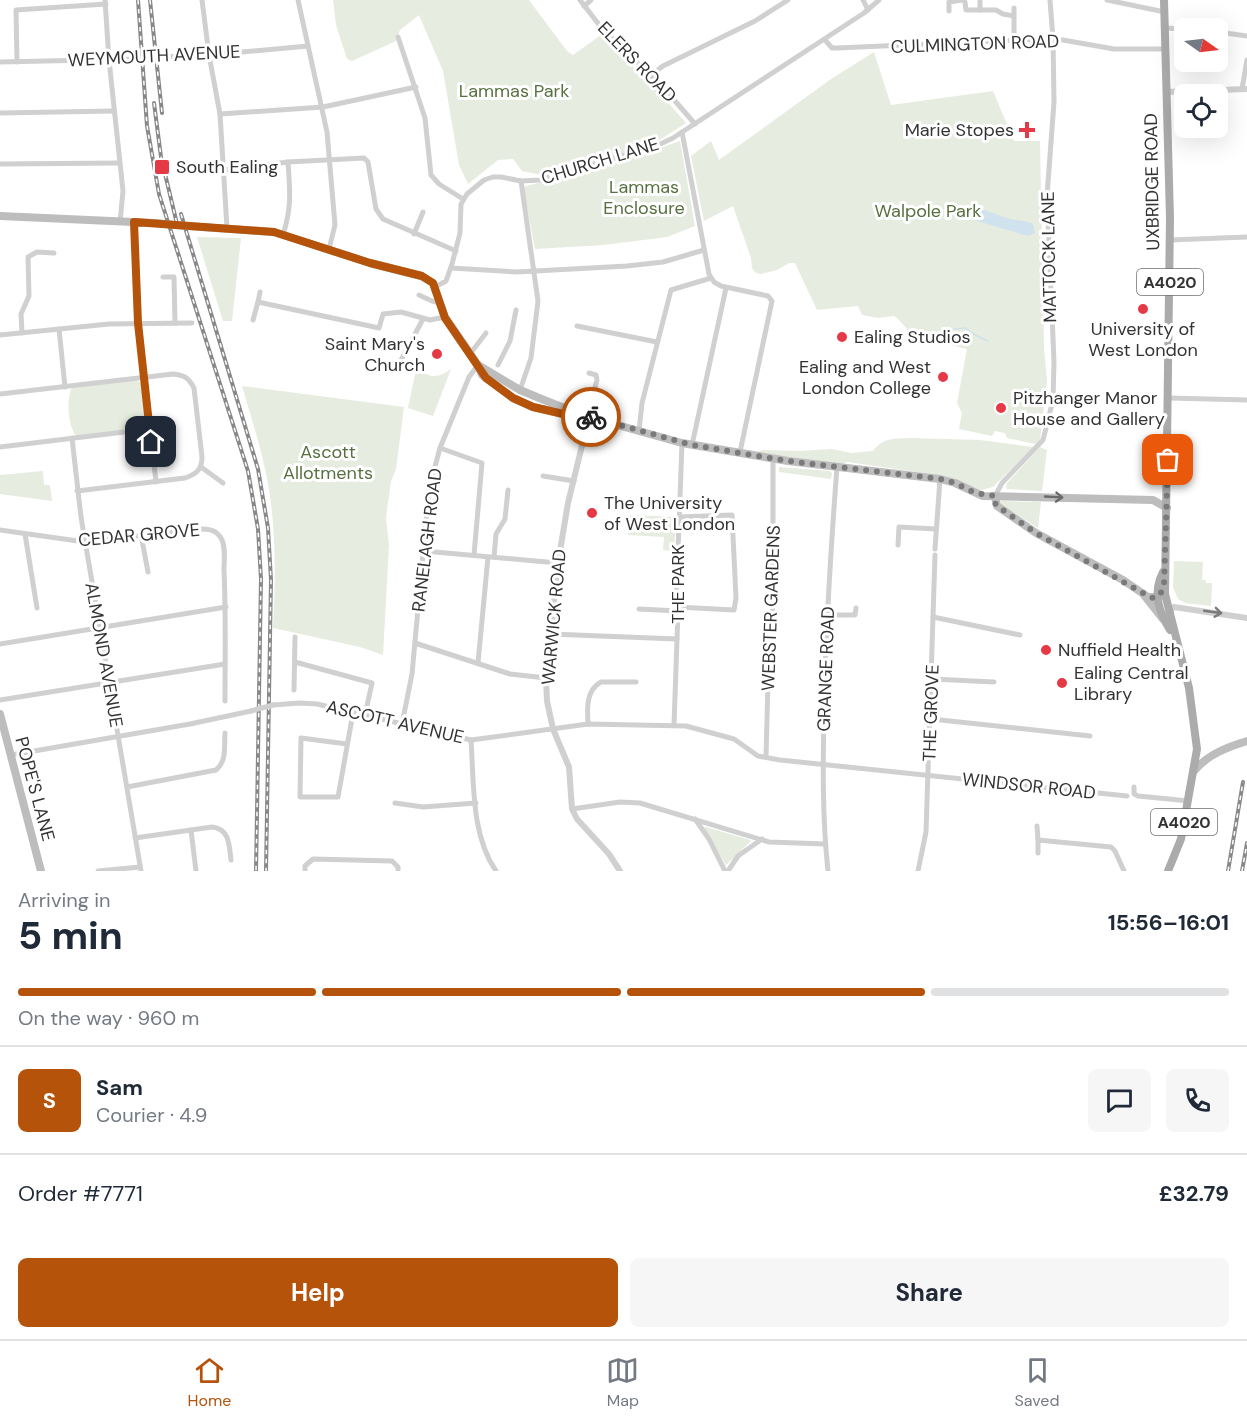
<!DOCTYPE html>
<meta charset="utf-8">
<style>
body{margin:0;font-family:"DM Sans",sans-serif;background:#f6f6f7;color:#1f2937;height:100vh;display:flex;flex-direction:column;font-size:22px;white-space:nowrap}
*{box-sizing:border-box;margin:0}
p{font-size:20px;color:#747a83}
.icon{flex:none;width:33px;height:33px;fill:none;stroke:currentColor;stroke-width:2;stroke-linecap:round;stroke-linejoin:round}
.map{position:relative;height:871px;overflow:hidden}
.panel{display:flex;flex-direction:column;background:#fff;flex:1}
.panel>*{flex:none}
.needle{width:39px;rotate:104deg}
.tools{position:absolute;left:1174px;top:18px;display:grid;gap:12px}
.tools a{display:grid;place-items:center;width:54px;height:54px;border-radius:9px;background:#fff;box-shadow:0 6px 24px #0002;font-size:30px}
.pin{position:absolute;display:grid;place-items:center;width:51px;height:51px;color:#fff;margin:-26px;border-radius:12px;box-shadow:0 3px 9px #0006}
.courier{position:absolute;display:grid;place-items:center;width:60px;height:60px;margin:-30px;border:4px solid #b45309;border-radius:50%;background:#fff;color:#222;box-shadow:0 2px 8px #0007}
.head em{font-style:normal;font-weight:700}
.head div{display:flex;flex-direction:column-reverse}
.head{display:flex;align-items:center;justify-content:space-between;height:102px;padding:0 18px}
h1{font-size:39px;font-weight:700;line-height:45px}
.bar{display:grid;grid-template-columns:repeat(4,1fr);gap:9px 6px;align-content:center;height:72px;padding:0 18px}
.bar i{height:8px;border-radius:4px;background:#e0e1e3}
.bar .current{background:#b45309}
.bar p{grid-column:span 4}
.line{display:flex;align-items:center;gap:15px;padding:0 18px;border-top:2px solid #e0e1e3}
.line div{flex:1}
.round{display:grid;place-items:center;flex:none;width:63px;height:63px;border-radius:9px;background:#f6f6f7}
.cta{display:flex;gap:12px;margin-top:auto;padding:12px 18px}
.cta a{flex:1;height:69px;border-radius:9px;background:#b45309;color:#fff;font-size:24px;font-weight:700;line-height:69px;text-align:center}
.cta a+a{background:#f6f6f7;color:#1f2937}
.tab-bar{display:flex;justify-content:space-around;align-items:center;height:84px;border-top:2px solid #e0e1e3;background:#fff;font-size:16px;color:#747a83}
.tab-bar a{display:grid;justify-items:center;gap:3px}
.tab-bar .current{color:#b45309}
.map>svg:first-child{display:block}
.green{fill:#e6ecdf}
.water{fill:#cfe2ee}
.lines{fill:none;stroke-linecap:round;stroke-linejoin:round}
.stream{stroke:#cfe2ee;stroke-width:1.5}
.minor{stroke:#d0d0d0;stroke-width:5}
.tertiary{stroke:#d0d0d0;stroke-width:6}
.secondary{stroke:#bdbdbd;stroke-width:8}
.primary{stroke:#ababab;stroke-width:8}
.rail-casing{stroke:#888;stroke-width:4}
.rail{stroke:#fff;stroke-width:1.5;stroke-dasharray:4.5;stroke-linecap:butt}
.minor-bridge{stroke:#d0d0d0;stroke-width:5}
.secondary-bridge{stroke:#bdbdbd;stroke-width:8}
.oneway{stroke:#6a6a6a}
.oneway2{stroke:#7a7a7a}
.done{stroke:#7a7a7a;stroke-width:6;stroke-dasharray:0 10.8}
.route{stroke:#b45309;stroke-width:8}
.poi-dot{fill:#e63946;stroke:#fff;stroke-width:2}
.labels{text-anchor:middle;stroke-width:6;stroke-linejoin:round;paint-order:stroke}
.shield{fill:#fff;stroke:#707070;stroke-width:1.5}
.shield-label{font-size:16px;font-weight:bold;fill:#333}
.street-label{font-size:18px;fill:#333;stroke:#fff}
.park-label{font-size:18px;fill:#56703f;stroke:#fff}
.poi-label{font-size:18px;fill:#333;stroke:#fff;text-anchor:start}
</style>
<div class="map">
<svg width="1247" height="871" viewBox="0 0 1247 871">
<rect width="100%" height="100%" fill="#fff"/>
<g class="green">
<path d="M333,0H529L567,51L573,55L601,35L658,91L686,123L655,143L581,167L547,176L522,171L513,159L498,160L468,184L459,165L443,71L419,15L400,30L396,41L352,61L347,59L336,25Z"/>
<path d="M874,52L891,105L993,91L1014,141H1040L1044,349L1047,381L1040,440L1035,444L1007,438L1005,433L995,431L992,436L959,429L962,413L957,403L967,349L907,335V329L898,319L894,316L878,318L862,315L858,306L817,310L795,263H789L777,270L761,274L756,273L752,268L751,258L733,206L704,221L691,156L711,141L719,160L831,79Z"/>
<path d="M680,141L695,226L667,237L604,245L535,249L523,187L624,161Z"/>
<path d="M197,237L241,238L232,321H223Z"/>
<path d="M417,365C427,379 438,379 451,369L433,416L408,408Z"/>
<path d="M135,380L141,383L146,424L142,428L76,436C68,426 66,399 72,388Z"/>
<path d="M242,386L404,407L396,469L391,481L386,518L389,545L383,655L360,647L273,628C275,589 276,551 272,512C268,469 254,427 242,386Z"/>
<path d="M910,438L980,440L1034,447L993,487L981,490L944,476L848,462L833,466L758,452L763,450L799,451L832,449L851,453L873,451C884,437 893,439 910,438Z"/>
<path d="M1040,447L1047,450L1042,491L1006,489L1007,483Z"/>
<path d="M779,467L830,471L832,473L831,479L779,472Z"/>
<path d="M43,471L44,485H50L52,501L0,494V475Z"/>
<path d="M1001,501L1041,502L1038,528L1000,504Z"/>
<path d="M630,515L676,517L674,551L663,550L664,537L628,535Z"/>
<path d="M1174,561L1203,562L1202,580H1206V583H1212L1211,606L1185,603L1178,599L1173,587Z"/>
<path d="M706,827L750,840L751,841L726,865L704,828Z"/>
</g>
<path class="water" d="M973,208C986,209 995,215 1007,218C1016,221 1025,220 1033,224L1035,233L1028,236L974,220L969,217L967,212Z"/>
<g class="lines">
<path class="stream" d="M954,329L965,328L975,335L988,341"/>
<g class="minor">
<path d="M105,0L109,60L123,191L120,222"/>
<path d="M202,0L209,55L220,114L227,228"/>
<path d="M298,0L327,132L335,225L329,249"/>
<path d="M580,0L600,26L669,94L695,124"/>
<path d="M863,0L868,10"/>
<path d="M980,0V10"/>
<path d="M1107,0L1165,12"/>
<path d="M584,6L591,0"/>
<path d="M1014,8V40"/>
<path d="M949,11V2L962,0L965,2L966,10H996L1003,14L1014,16"/>
<path d="M1164,28L1185,29"/>
<path d="M1218,32L1247,36"/>
<path d="M398,37L425,118L431,175L439,184L463,199"/>
<path d="M825,40L832,48H837L1043,39L1063,40L1114,49H1165"/>
<path d="M159,57L209,55L308,46"/>
<path d="M0,62L137,59"/>
<path d="M17,62L16,10L106,4"/>
<path d="M651,75L663,66L755,21L788,0"/>
<path d="M1242,89L1247,60"/>
<path d="M0,113L114,111"/>
<path d="M220,114L323,107L416,87"/>
<path d="M682,132L709,274L714,282L721,286L768,296L772,301L740,452"/>
<path d="M0,164L120,163"/>
<path d="M224,170L288,162L364,158L368,162L376,209L383,219L456,251"/>
<path d="M134,222L138,323L156,482"/>
<path d="M414,234L423,212"/>
<path d="M283,235C292,206 290,192 288,162"/>
<path d="M1170,240L1247,237"/>
<path d="M451,268L517,272L627,266L663,262L704,250"/>
<path d="M163,277H174L175,323"/>
<path d="M435,287L446,281L452,264L460,233L461,204L467,194L484,180L493,177H501L521,181L540,180L656,146L673,138L864,13L879,0"/>
<path d="M419,295L432,301L440,303"/>
<path d="M258,302L260,292"/>
<path d="M253,320L258,302L379,328L383,314L401,312L430,320L445,317"/>
<path d="M577,326L657,342"/>
<path d="M59,329L65,387"/>
<path d="M22,333L21,314L29,296L28,257L37,252L54,253"/>
<path d="M0,335L109,324L192,323"/>
<path d="M470,354L486,333"/>
<path d="M399,364L423,319"/>
<path d="M498,365L510,341L516,310"/>
<path d="M520,390L531,358L538,301L521,181"/>
<path d="M0,394L173,374C184,375 189,378 194,388L202,457C202,470 196,474 185,478L77,491"/>
<path d="M1169,398L1247,400"/>
<path d="M587,416L597,380L596,375L589,373"/>
<path d="M639,431L642,403L671,290L711,278"/>
<path d="M72,438L81,517L141,871"/>
<path d="M692,445L726,288"/>
<path d="M0,447L149,429"/>
<path d="M440,448L482,463L474,555"/>
<path d="M201,467L223,483"/>
<path d="M543,476L574,481"/>
<path d="M995,496L1002,483L1043,440L1053,400L1054,362L1047,196L1054,102L1053,39L1050,0"/>
<path d="M0,530L85,542L196,529C206,529 215,528 221,538C226,546 224,560 224,570C226,614 225,657 225,701"/>
<path d="M25,534L37,608"/>
<path d="M141,535L148,572"/>
<path d="M898,545L899,527L936,529"/>
<path d="M935,549L940,479"/>
<path d="M424,551L558,563"/>
<path d="M494,557L496,534L505,519L508,490"/>
<path d="M677,607L734,610L736,598L732,515L679,517"/>
<path d="M639,609L678,611"/>
<path d="M827,615H855L856,608"/>
<path d="M933,617L1020,635"/>
<path d="M550,634L677,639"/>
<path d="M415,643L510,674L546,678"/>
<path d="M0,644L226,607"/>
<path d="M295,662L372,683L365,715"/>
<path d="M478,663L488,557"/>
<path d="M932,679L994,682"/>
<path d="M294,690L295,637"/>
<path d="M0,700L225,664"/>
<path d="M273,705L300,703L317,704L471,740L588,724L686,726L734,739L758,756L780,760L1127,796"/>
<path d="M931,719L1090,736"/>
<path d="M402,724L412,674L429,489L440,448L469,377L478,365"/>
<path d="M588,724C587,708 586,690 601,682H636"/>
<path d="M674,725L678,611L676,605L682,443"/>
<path d="M471,740C474,783 471,835 496,871"/>
<path d="M347,744L301,738L300,797H338L353,713"/>
<path d="M11,755L190,724L251,711"/>
<path d="M766,757L769,643L773,605V459"/>
<path d="M127,787L216,770C227,761 224,747 225,733"/>
<path d="M1134,787V794L1138,796L1189,801"/>
<path d="M395,803L423,807L476,803"/>
<path d="M572,809L620,802L640,803L769,842L825,844"/>
<path d="M695,819L709,839L725,871"/>
<path d="M1037,826L1038,840"/>
<path d="M191,830L196,871"/>
<path d="M135,838L212,827C230,829 229,845 231,860"/>
<path d="M1038,853V840L1111,847L1115,851L1124,871"/>
<path d="M98,871L140,867"/>
<path d="M305,871V866L313,859L392,861L398,867V871"/>
<path d="M728,871L738,856L762,839"/>
<path d="M828,871C822,816 823,761 824,706C826,626 831,546 837,467"/>
<path d="M918,871L926,832L935,555"/>
</g>
<g class="tertiary">
<path d="M1166,92L1247,89"/>
<path d="M589,417L568,503L558,563L546,678L547,701L553,729L569,767L572,809L577,819L609,854L620,871"/>
<path d="M1168,613L1174,607L1247,618"/>
</g>
<g class="secondary">
<path d="M0,216L155,223"/>
<path d="M186,226L274,232L370,263L421,276L433,283L445,317L478,365L482,375L513,398L533,407L572,416H584"/>
<path d="M478,365L520,390L544,400L585,416L682,443L788,461L940,479L955,483L983,496L1153,500L1167,508"/>
<path d="M995,496L997,506L1036,533L1123,580L1148,597H1157L1162,593"/>
<path d="M1144,595L1163,619"/>
<path d="M0,714L41,871"/>
<path d="M1194,771C1207,755 1227,747 1247,741"/>
</g>
<g class="primary">
<path d="M1164,0L1170,218L1165,594L1189,688L1197,749L1181,839L1168,871"/>
<path d="M1163,572C1152,593 1159,612 1170,630"/>
</g>
<defs>
<g id="rail">
<path d="M138,0L147,126L159,194L248,471L258,529L261,579L256,871"/>
<path d="M150,0L162,113"/>
<path d="M154,103L161,157L177,224"/>
<path d="M181,214L258,469L268,528L271,580L266,871"/>
<path d="M1228,871L1243,782"/>
<path d="M1242,871L1247,843"/>
</g>
</defs>
<use href="#rail" class="rail-casing"/>
<use href="#rail" class="rail"/>
<g class="minor-bridge">
<path d="M137,59L159,57"/>
<path d="M251,711L273,705"/>
</g>
<path class="secondary-bridge" d="M155,223L186,226"/>
</g>
<defs><path id="oneway-shaft" d="M-6 0H5M1.5-3L5.5 0L1.5 3" fill="none" stroke-width="1.6" stroke-linecap="round" stroke-linejoin="round" transform="scale(1.5)"/></defs>
<use class="oneway" href="#oneway-shaft" transform="translate(1054 497) rotate(3)"/>
<use class="oneway2" href="#oneway-shaft" transform="translate(1213 612) rotate(8)"/>
<g class="lines">
<path class="done" d="M591,417L692,445L788,461L940,479L955,483L975,493L995,496V503L997,506L1036,533L1152,598L1160,595L1164,585L1168,460"/>
<path class="route" d="M151,442L138,323L134,222L274,232L370,263L422,276L433,283L445,318L486,378L513,398L533,407L572,416L591,417"/>
</g>
<g class="poi-dot">
<path d="M1024 121h6v6h6v6h-6v6h-6v-6h-6v-6h6z"/>
<rect x="154" y="159" width="16" height="16" rx="3"/>
<circle cx="1143" cy="309" r="6"/>
<circle cx="842" cy="337" r="6"/>
<circle cx="437" cy="354" r="6"/>
<circle cx="943" cy="377" r="6"/>
<circle cx="1001" cy="408" r="6"/>
<circle cx="592" cy="513" r="6"/>
<circle cx="1046" cy="650" r="6"/>
<circle cx="1062" cy="683" r="6"/>
</g>
<g class="labels">
<g class="shield">
<rect x="1137" y="269" width="66" height="26" rx="4.5"/>
<rect x="1151" y="809" width="66" height="26" rx="4.5"/>
</g>
<g class="shield-label">
<text x="1170" y="288">A4020</text>
<text x="1184" y="828">A4020</text>
</g>
<g class="street-label">
<text transform="translate(975 44) rotate(-2)" y="6">CULMINGTON ROAD</text>
<text transform="translate(154 56) rotate(-3)" y="6">WEYMOUTH AVENUE</text>
<text transform="translate(637 62) rotate(46)" y="6">ELERS ROAD</text>
<text transform="translate(600 161) rotate(-17)" y="6">CHURCH LANE</text>
<text transform="translate(1152 182) rotate(-91)" y="6">UXBRIDGE ROAD</text>
<text transform="translate(1049 257) rotate(-91)" y="6">MATTOCK LANE</text>
<text transform="translate(139 535) rotate(-5)" y="6">CEDAR GROVE</text>
<text transform="translate(427 540) rotate(-83)" y="6">RANELAGH ROAD</text>
<text transform="translate(678 584) rotate(-90)" y="6">THE PARK</text>
<text transform="translate(771 608) rotate(-88)" y="6">WEBSTER GARDENS</text>
<text transform="translate(554 617) rotate(-85)" y="6">WARWICK ROAD</text>
<text transform="translate(104 655) rotate(80)" y="6">ALMOND AVENUE</text>
<text transform="translate(826 669) rotate(-88)" y="6">GRANGE ROAD</text>
<text transform="translate(931 713) rotate(-88)" y="6">THE GROVE</text>
<text transform="translate(395 722) rotate(13)" y="6">ASCOTT AVENUE</text>
<text transform="translate(1029 786) rotate(6)" y="6">WINDSOR ROAD</text>
<text transform="translate(35 789) rotate(75)" y="6">POPE'S LANE</text>
</g>
<g class="park-label">
<text x="514" y="97">Lammas Park</text>
<text x="644" y="193">Lammas<tspan x="644" dy="21">Enclosure</tspan></text>
<text x="928" y="217">Walpole Park</text>
<text x="328" y="458">Ascott<tspan x="328" dy="21">Allotments</tspan></text>
</g>
<g class="poi-label">
<text x="1014" y="136" text-anchor="end">Marie Stopes</text>
<text x="176" y="173">South Ealing</text>
<text x="1143" y="335" text-anchor="middle">University of<tspan x="1143" dy="21">West London</tspan></text>
<text x="854" y="343">Ealing Studios</text>
<text x="425" y="350" text-anchor="end">Saint Mary's<tspan x="425" dy="21">Church</tspan></text>
<text x="931" y="373" text-anchor="end">Ealing and West<tspan x="931" dy="21">London College</tspan></text>
<text x="1013" y="404">Pitzhanger Manor<tspan x="1013" dy="21">House and Gallery</tspan></text>
<text x="604" y="509">The University<tspan x="604" dy="21">of West London</tspan></text>
<text x="1058" y="656">Nuffield Health</text>
<text x="1074" y="679">Ealing Central<tspan x="1074" dy="21">Library</tspan></text>
</g>
</g>
</svg>
<div class="tools">
<a><svg class="needle" viewBox="-14 -14 28 28"><path d="M0-13l5 13h-10z" fill="#e53935"/><path d="M0 13l5-13h-10z" fill="#747a83"/></svg></a>
<a><svg class="icon" aria-label="locate" viewBox="0 0 24 24"><circle cx="12" cy="12" r="6"/><path d="M12 2v4M12 18v4M2 12h4M18 12h4"/></svg></a>
</div>
<div class="pin" style="left:1168px;top:460px;background:#ea580c"><svg class="icon" aria-label="bag" viewBox="0 0 24 24"><path d="M5 8h14l-1 12H6zM9 8a3 3 0 0 1 6 0"/></svg></div>
<div class="pin" style="left:151px;top:442px;background:#1f2937"><svg class="icon" aria-label="home" viewBox="0 0 24 24"><path d="M3 11l9-7 9 7M6 9v11h12V9"/></svg></div>
<div class="courier" style="left:591px;top:417px"><svg class="icon" aria-label="bike" viewBox="0 0 24 24"><circle cx="6" cy="16" r="4"/><circle cx="18" cy="16" r="4"/><path d="M6 16l4-8h5l3 8M10 8l3 8H6M13 5h3"/></svg></div>
</div>
<section class="panel">
<div class="head"><div><h1>5 min</h1><p>Arriving in</p></div><em>15:56–16:01</em></div>
<div class="bar"><i class="current"></i><i class="current"></i><i class="current"></i><i></i><p>On the way · 960 m</p></div>
<div class="line" style="height:108px"><b class="round" style="background:#b45309;color:#fff">S</b><div><b>Sam</b><p>Courier · 4.9</p></div><a class="round"><svg class="icon" aria-label="chat" viewBox="0 0 24 24"><path d="M4 5h16v11H9l-5 4z"/></svg></a><a class="round"><svg class="icon" aria-label="phone" viewBox="0 0 24 24"><path d="M5 4h4l2 5-3 2q2 4 5 5l2-3 5 2v4C11 20 4 13 5 4z"/></svg></a></div>
<div class="line" style="height:78px"><div>Order #7771</div><b>£32.79</b></div>
<div class="cta"><a>Help</a><a>Share</a></div>
</section>
<nav class="tab-bar">
<a class="current"><svg class="icon" aria-label="home" viewBox="0 0 24 24"><path d="M3 11l9-7 9 7M6 9v11h12V9"/></svg>Home</a>
<a><svg class="icon" aria-label="map" viewBox="0 0 24 24"><path d="M3 6l6-2 6 2 6-2v14l-6 2-6-2-6 2zM9 4v14M15 6v14"/></svg>Map</a>
<a><svg class="icon" aria-label="saved" viewBox="0 0 24 24"><path d="M7 4h10v16l-5-4-5 4z"/></svg>Saved</a>
</nav>
